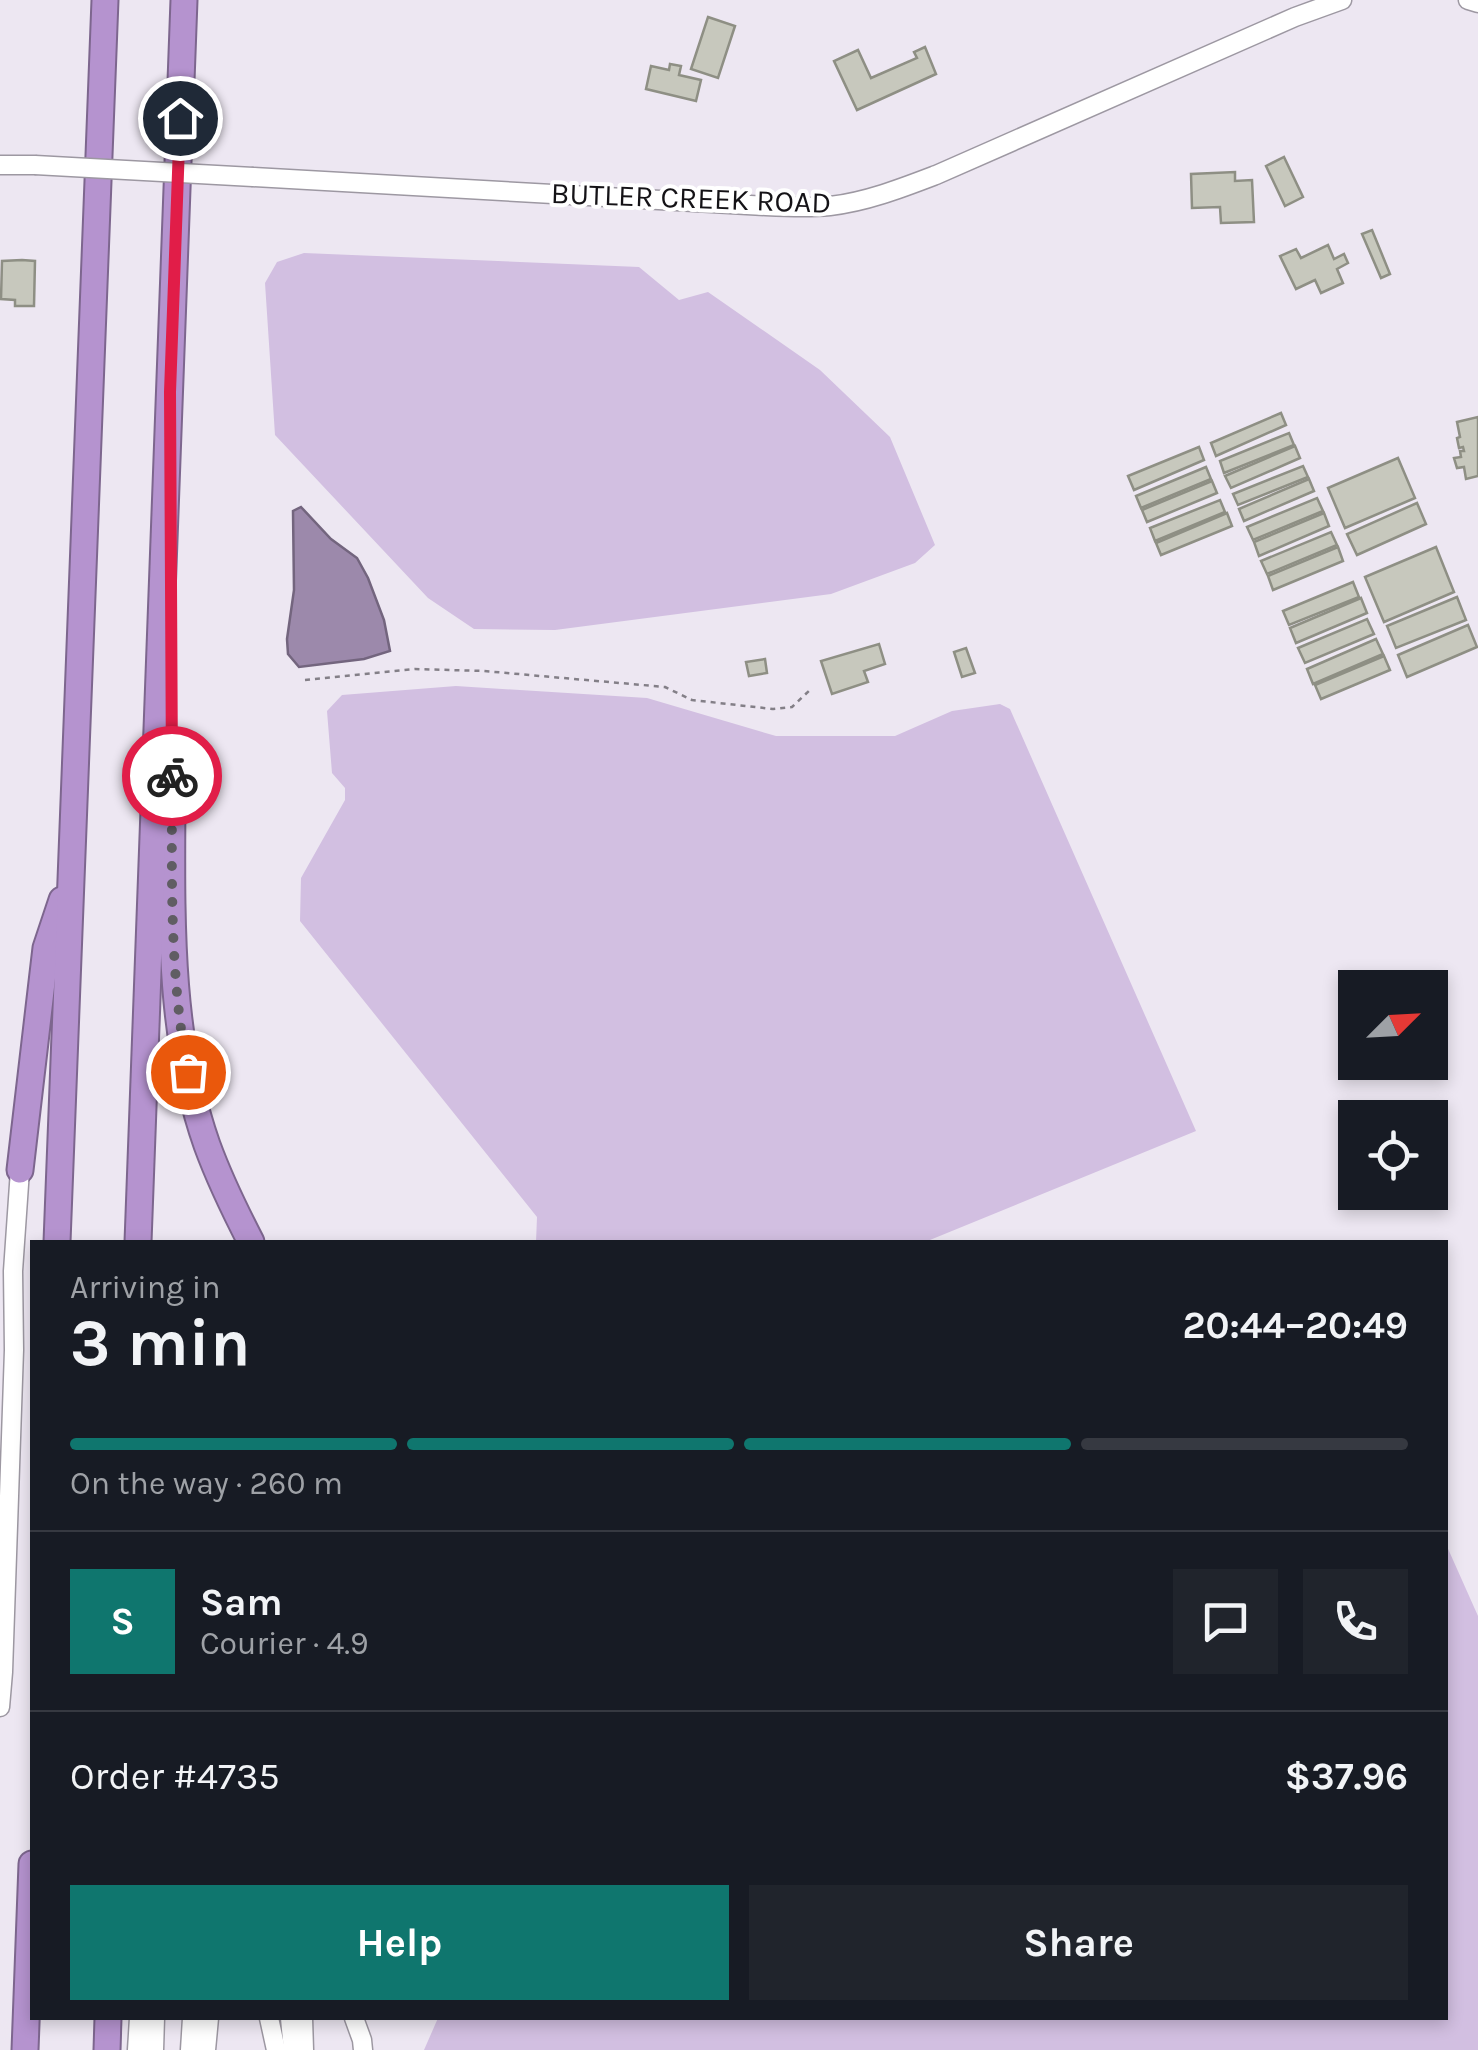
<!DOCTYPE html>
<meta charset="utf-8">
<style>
body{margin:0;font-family:Karla,sans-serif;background:#20242c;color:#f1f3f6;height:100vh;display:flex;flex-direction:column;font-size:38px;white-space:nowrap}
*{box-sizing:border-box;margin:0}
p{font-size:32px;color:#9ea1a6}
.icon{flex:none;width:55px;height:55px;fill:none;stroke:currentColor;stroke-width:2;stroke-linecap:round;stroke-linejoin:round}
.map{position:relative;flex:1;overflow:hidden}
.side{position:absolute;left:30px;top:1240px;width:1418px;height:780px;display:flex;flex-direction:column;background:#171b24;border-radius:0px;box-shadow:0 5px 15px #0003}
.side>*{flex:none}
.needle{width:65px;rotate:66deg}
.fabs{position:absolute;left:1338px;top:970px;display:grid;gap:20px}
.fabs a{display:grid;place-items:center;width:110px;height:110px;border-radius:0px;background:#171b24;box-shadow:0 5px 15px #0003;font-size:50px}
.pin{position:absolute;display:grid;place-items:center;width:85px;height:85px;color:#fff;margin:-42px;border:5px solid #fff;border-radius:50%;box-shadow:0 2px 10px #0007}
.courier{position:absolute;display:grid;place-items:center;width:100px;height:100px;margin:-50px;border:8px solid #e11d48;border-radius:50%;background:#fff;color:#222;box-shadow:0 2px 12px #0007}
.head em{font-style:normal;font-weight:700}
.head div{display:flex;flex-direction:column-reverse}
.head{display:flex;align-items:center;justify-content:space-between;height:170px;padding:0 40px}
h1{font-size:65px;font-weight:700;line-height:75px}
.bar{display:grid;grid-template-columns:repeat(4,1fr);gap:15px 10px;align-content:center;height:120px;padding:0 40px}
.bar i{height:12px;border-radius:8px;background:#363941}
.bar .current{background:#0f766e}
.bar p{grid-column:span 4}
.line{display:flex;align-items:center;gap:25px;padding:0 40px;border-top:2px solid #363941}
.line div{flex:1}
.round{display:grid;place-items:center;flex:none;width:105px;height:105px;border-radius:0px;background:#20242c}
.action{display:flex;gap:20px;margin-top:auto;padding:20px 40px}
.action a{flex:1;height:115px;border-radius:0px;background:#0f766e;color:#fff;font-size:40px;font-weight:700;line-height:115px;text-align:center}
.action a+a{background:#20242c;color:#f1f3f6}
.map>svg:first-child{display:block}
.green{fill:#d2bfe1}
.water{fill:#9c89ab;stroke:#73657e;stroke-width:2.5}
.building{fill:#c7c8bd;stroke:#8e8f84;stroke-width:2.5}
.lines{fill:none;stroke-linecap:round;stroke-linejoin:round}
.minor-casing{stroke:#9d98a2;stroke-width:21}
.highway-casing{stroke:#7d668e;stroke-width:29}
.path{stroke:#837f87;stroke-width:2.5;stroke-dasharray:5 5;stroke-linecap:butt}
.minor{stroke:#fff;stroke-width:18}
.highway{stroke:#b593cf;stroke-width:25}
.minor-bridge-casing{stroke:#9d98a2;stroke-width:21;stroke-linecap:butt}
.minor-bridge{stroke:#fff;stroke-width:18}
.done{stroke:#605d63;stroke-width:10;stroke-dasharray:0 18}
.route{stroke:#e11d48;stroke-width:12}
.labels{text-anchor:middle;stroke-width:8;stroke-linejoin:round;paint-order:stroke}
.street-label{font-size:30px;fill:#141216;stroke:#fff}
</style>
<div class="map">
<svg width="1478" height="2050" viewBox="0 0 1478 2050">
<rect width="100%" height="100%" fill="#ede7f2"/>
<g class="green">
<path d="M304,253L639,267L679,300L708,292L820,370L890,437L935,545L915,563L831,594L555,630L474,629L428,598L275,435L265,283L277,262Z"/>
<path d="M456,686L647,698L776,736H895L952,711L1000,704L1010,709L1196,1131L925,1242H536L537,1217L300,921L301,878L345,800V788L332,773L327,711L342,695Z"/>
<path d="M1445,1542L1478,1616V2050H424L438,2018H1445Z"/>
</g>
<path class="water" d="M301,507L331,539L357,558L368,578L384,620L390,651L364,659L299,667L288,654L287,639L294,590L293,511Z"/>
<g class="building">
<path d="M708,17L735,26L718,78L691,69Z"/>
<path d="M925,47L936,74L857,110L834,61L858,50L871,78L917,58L914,52Z"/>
<path d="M670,64L681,66L679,75L701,80L696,101L646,89L651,66L669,70Z"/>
<path d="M1284,157L1303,197L1285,206L1266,166Z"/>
<path d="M1235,172V181L1252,180L1254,222L1221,223L1220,207L1192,208L1191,174Z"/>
<path d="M1372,230L1390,274L1381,278L1362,234Z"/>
<path d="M1328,245L1334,259L1344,254L1348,263L1337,269L1343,283L1321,293L1315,280L1296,289L1280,256L1296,249L1301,258Z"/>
<path d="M22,260L35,261L34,306H15V300L1,299L2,261Z"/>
<path d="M1281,413L1286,425L1216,456L1211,443Z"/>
<path d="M1478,417V476L1466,479L1464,467L1457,468L1454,458L1461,457L1460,451H1464L1463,447L1459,448L1457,438L1460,437L1457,422Z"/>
<path d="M1289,433L1294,445L1224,473L1220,461Z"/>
<path d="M1295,446L1300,458L1231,488L1225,476Z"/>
<path d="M1199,447L1204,460L1134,490L1128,476Z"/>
<path d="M1398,458L1415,498L1345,528L1328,488Z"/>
<path d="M1303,466L1308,477L1238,505L1233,494Z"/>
<path d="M1206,467L1211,479L1141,508L1136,496Z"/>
<path d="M1309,479L1314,491L1244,521L1239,509Z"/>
<path d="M1212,481L1217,493L1147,522L1142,510Z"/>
<path d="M1317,498L1323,511L1253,540L1247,527Z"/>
<path d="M1220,500L1225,512L1155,541L1150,528Z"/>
<path d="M1417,503L1426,524L1357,555L1347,534Z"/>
<path d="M1227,513L1232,526L1161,555L1156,543Z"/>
<path d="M1324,513L1329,526L1259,556L1254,542Z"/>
<path d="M1331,532L1337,545L1267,574L1261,561Z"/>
<path d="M1338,547L1343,561L1273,590L1268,576Z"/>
<path d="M1436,547L1454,592L1384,622L1365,577Z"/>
<path d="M1353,582L1359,597L1289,625L1283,611Z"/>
<path d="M1457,597L1466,620L1396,648L1387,626Z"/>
<path d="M1361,598L1367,613L1296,643L1290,628Z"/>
<path d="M1367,619L1374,634L1305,663L1298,648Z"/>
<path d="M1468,625L1477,647L1407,677L1398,655Z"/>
<path d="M1376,639L1383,654L1313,684L1307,669Z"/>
<path d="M879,644L885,664L864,671L868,682L832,694L821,661Z"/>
<path d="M966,648L975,673L962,677L954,652Z"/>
<path d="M1384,656L1390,670L1321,699L1315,685Z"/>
<path d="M765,659L767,673L749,676L746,662Z"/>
</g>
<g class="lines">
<defs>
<g id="minor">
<path d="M1468,0L1478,3"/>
<path d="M0,165H35"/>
<path d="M253,177L766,206C787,207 808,208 830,206C866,202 902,188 936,175L1295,17L1342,0"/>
<path d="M0,1707L3,1672L14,1350L13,1271L20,1170"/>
<path d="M269,2018L276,2050"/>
<path d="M290,2018L293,2050"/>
<path d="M303,2018L304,2050"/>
<path d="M354,2018L362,2040L363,2050"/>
<path d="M137,2050L139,2018"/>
<path d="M154,2050L155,2018"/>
<path d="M190,2050L192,2018"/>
<path d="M206,2050L209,2018"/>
</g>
<g id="highway">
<path d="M172,781C172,902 166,1029 207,1145C219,1178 235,1211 251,1242"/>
<path d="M20,1170L46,948L62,900"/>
<path d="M57,1242L105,0"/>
<path d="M138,1242L184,0"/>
<path d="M25,2050L32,1864"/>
<path d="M107,2050L108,2018"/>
</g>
</defs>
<use href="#minor" class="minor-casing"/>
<use href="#highway" class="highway-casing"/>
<path class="path" d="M305,680L415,669L484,671L665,687L692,700L773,709L792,707L812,688"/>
<use href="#minor" class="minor"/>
<use href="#highway" class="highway"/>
<defs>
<path id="minor-bridge" d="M35,165L253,177"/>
</defs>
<use href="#minor-bridge" class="minor-bridge-casing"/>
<use href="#minor-bridge" class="minor-bridge"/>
</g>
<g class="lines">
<path class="done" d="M172,776C172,875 169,974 188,1072"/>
<path class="route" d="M172,776L170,392L180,118"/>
</g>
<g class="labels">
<g class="street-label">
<text transform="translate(691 198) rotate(2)" y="10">BUTLER CREEK ROAD</text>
</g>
</g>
</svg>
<div class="fabs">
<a><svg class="needle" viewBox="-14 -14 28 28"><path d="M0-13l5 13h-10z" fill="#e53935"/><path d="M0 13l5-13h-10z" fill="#9ea1a6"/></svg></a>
<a><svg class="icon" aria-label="locate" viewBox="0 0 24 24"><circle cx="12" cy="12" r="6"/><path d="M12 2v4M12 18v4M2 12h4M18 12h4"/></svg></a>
</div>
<div class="pin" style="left:188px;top:1072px;background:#ea580c"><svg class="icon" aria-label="bag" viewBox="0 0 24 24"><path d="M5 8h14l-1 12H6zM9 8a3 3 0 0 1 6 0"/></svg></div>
<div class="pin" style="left:180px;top:118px;background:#1f2937"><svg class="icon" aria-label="home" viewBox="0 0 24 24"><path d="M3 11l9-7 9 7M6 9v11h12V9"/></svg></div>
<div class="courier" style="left:172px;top:776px"><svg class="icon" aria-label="bike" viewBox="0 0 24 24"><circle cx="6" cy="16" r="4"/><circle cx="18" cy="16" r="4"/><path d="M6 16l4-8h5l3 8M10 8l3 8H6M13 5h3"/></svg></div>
<section class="side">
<div class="head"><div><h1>3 min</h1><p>Arriving in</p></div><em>20:44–20:49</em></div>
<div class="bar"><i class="current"></i><i class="current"></i><i class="current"></i><i></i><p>On the way · 260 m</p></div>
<div class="line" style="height:180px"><b class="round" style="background:#0f766e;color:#fff">S</b><div><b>Sam</b><p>Courier · 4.9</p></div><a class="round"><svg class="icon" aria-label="chat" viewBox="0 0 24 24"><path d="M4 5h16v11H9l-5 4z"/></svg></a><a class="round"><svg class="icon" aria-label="phone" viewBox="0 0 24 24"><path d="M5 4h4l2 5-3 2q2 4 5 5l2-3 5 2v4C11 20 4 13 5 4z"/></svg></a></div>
<div class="line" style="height:130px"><div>Order #4735</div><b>$37.96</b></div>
<div class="action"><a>Help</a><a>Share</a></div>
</section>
</div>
